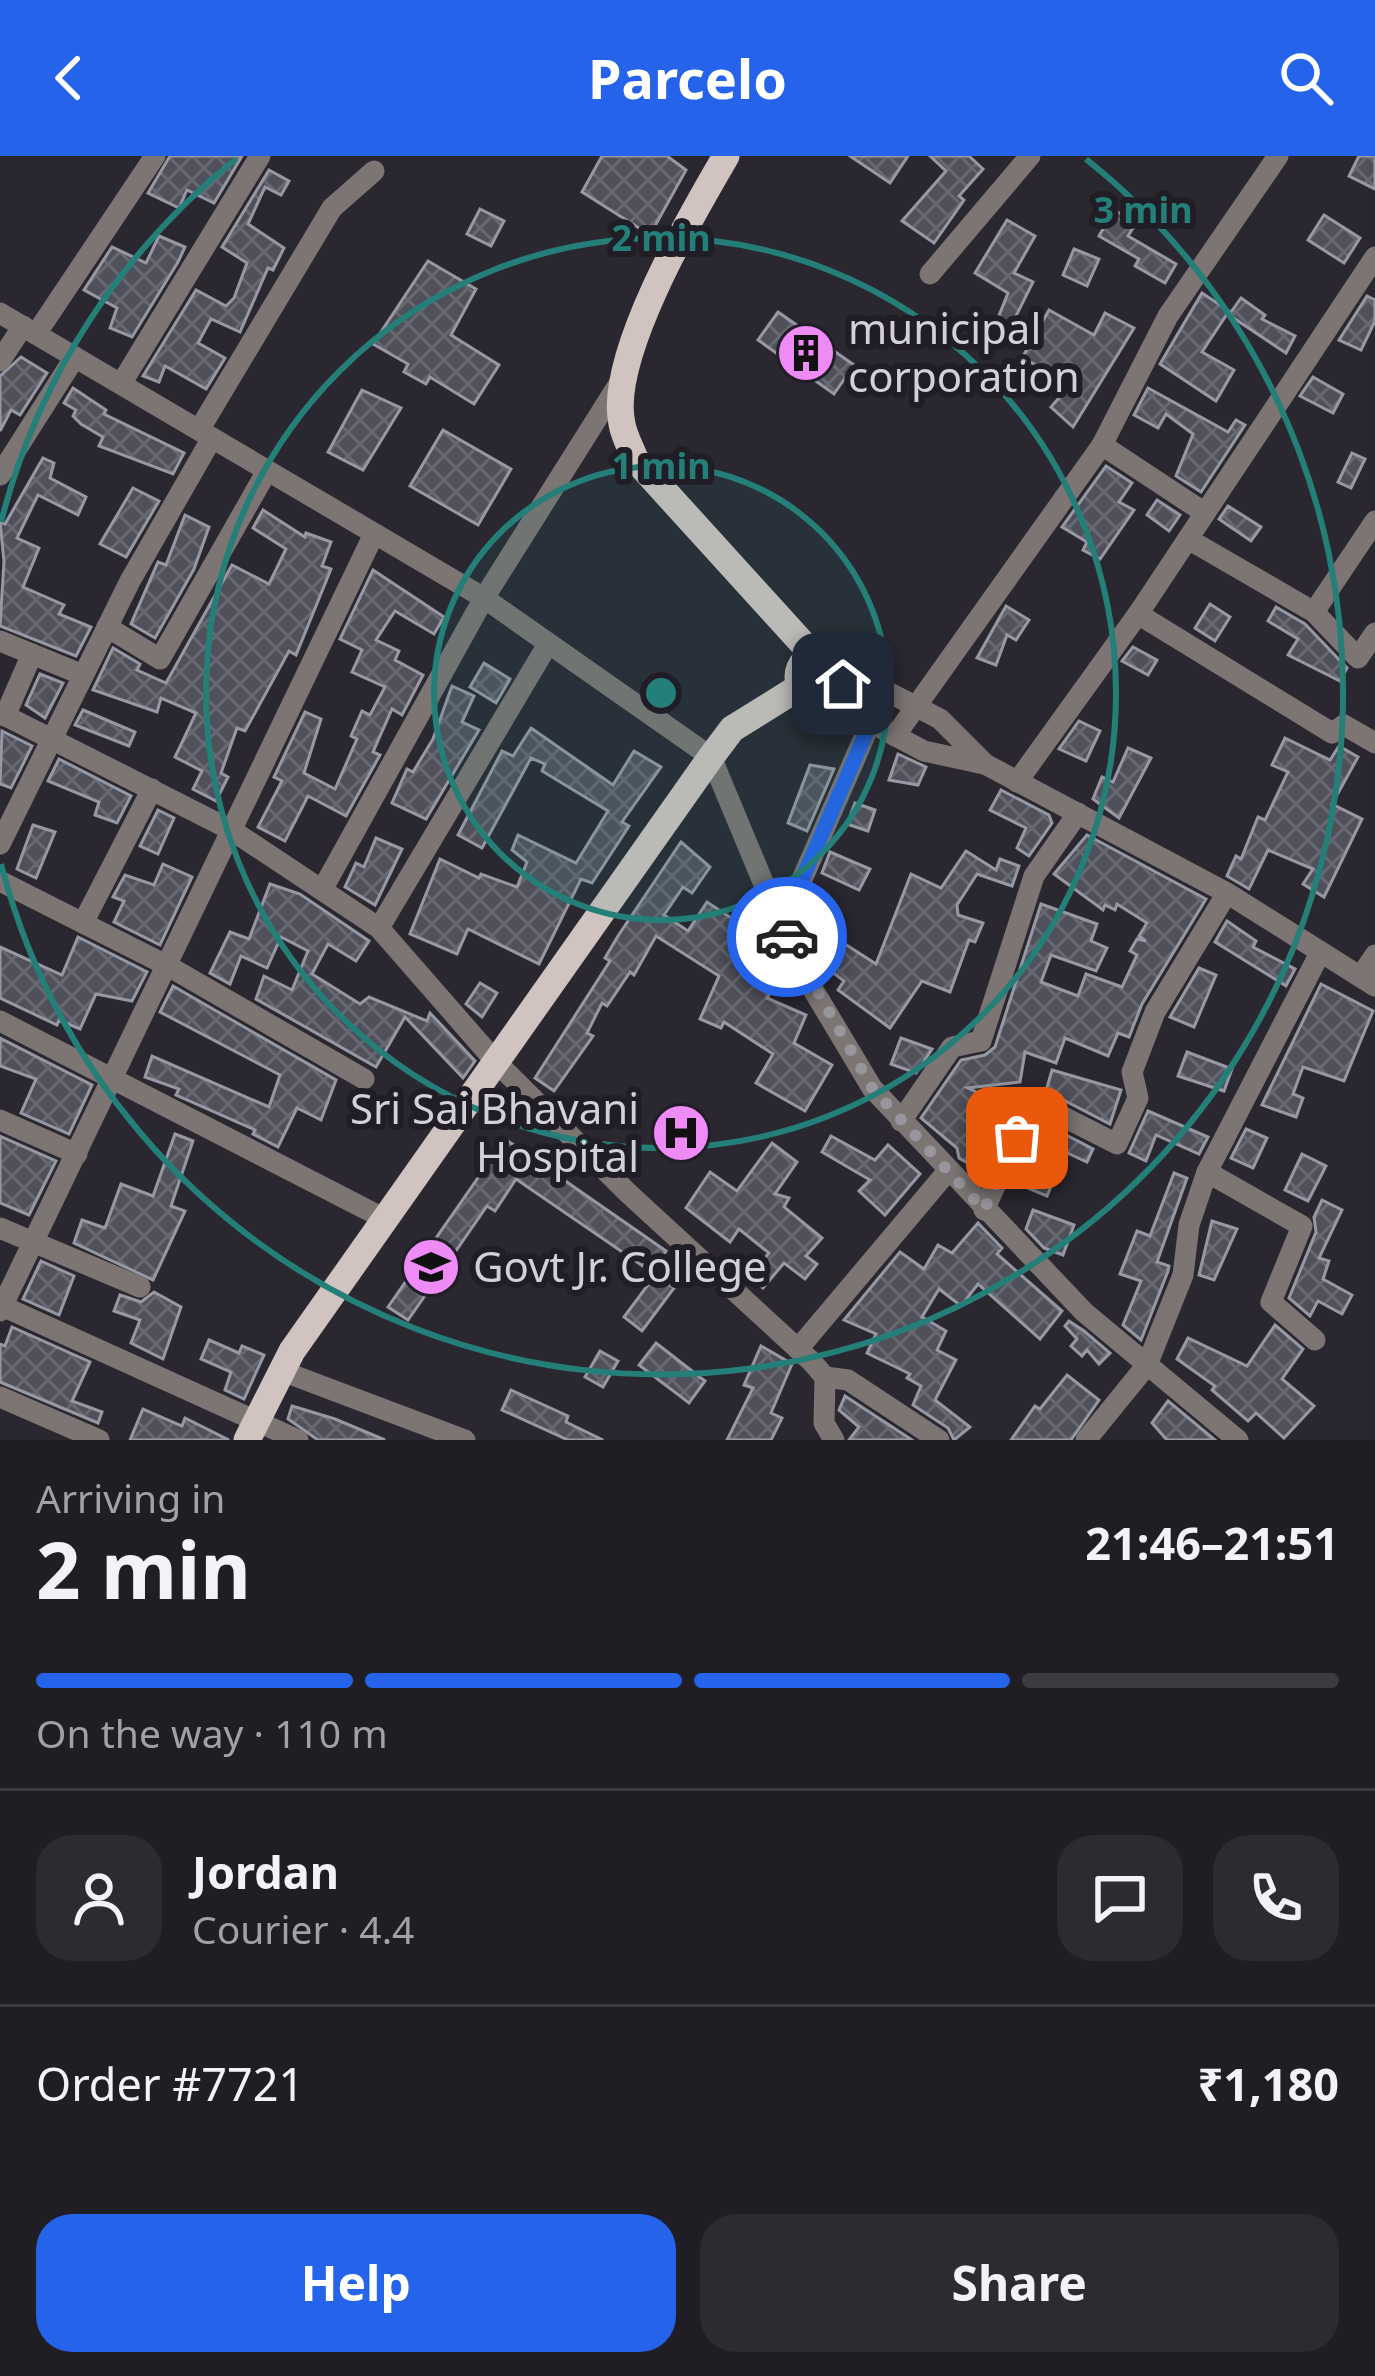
<!DOCTYPE html>
<meta charset="utf-8">
<style>
body{margin:0;font-family:"Noto Sans",sans-serif;background:#2d2a31;color:#f1f3f6;height:100vh;display:flex;flex-direction:column;font-size:45px;white-space:nowrap}
*{box-sizing:border-box;margin:0}
p{font-size:39px;color:#a2a2a6}
.icon{flex:none;width:66px;height:66px;fill:none;stroke:currentColor;stroke-width:2;stroke-linecap:round;stroke-linejoin:round}
.map{position:relative;height:1284px;overflow:hidden}
.panel{display:flex;flex-direction:column;background:#201d24;flex:1}
.panel>*{flex:none}
.pin{position:absolute;display:grid;place-items:center;width:102px;height:102px;color:#fff;margin:-51px;border-radius:24px;box-shadow:0 6px 18px #0006}
.courier{position:absolute;display:grid;place-items:center;width:120px;height:120px;margin:-60px;border:9px solid #2563eb;border-radius:50%;background:#fff;color:#222;box-shadow:0 3px 15px #0007}
.headline em{font-style:normal;font-weight:700}
.headline div{display:flex;flex-direction:column-reverse}
.headline{display:flex;align-items:center;justify-content:space-between;height:204px;padding:0 36px}
h1{font-size:78px;font-weight:700;line-height:90px}
.bar{display:grid;grid-template-columns:repeat(4,1fr);gap:18px 12px;align-content:center;height:144px;padding:0 36px}
.bar i{height:15px;border-radius:9px;background:#3d3b41}
.bar .current{background:#2563eb}
.bar p{grid-column:span 4}
.line{display:flex;align-items:center;gap:30px;padding:0 36px;border-top:3px solid #3d3b41}
.line div{flex:1}
.round{display:grid;place-items:center;flex:none;width:126px;height:126px;border-radius:36px;background:#2d2a31}
.action{display:flex;gap:24px;margin-top:auto;padding:24px 36px}
.action a{flex:1;height:138px;border-radius:36px;background:#2563eb;color:#fff;font-size:48px;font-weight:700;line-height:138px;text-align:center}
.action a+a{background:#2d2a31;color:#f1f3f6}
header{display:flex;justify-content:space-between;align-items:center;height:156px;padding:0 36px;background:#2563eb;color:#fff;font-size:54px;font-weight:700}
.map>svg:first-child{display:block}
.building{fill:url(#building-cross-hatch);stroke:#9898a4;stroke-width:3}
.lines{fill:none;stroke-linecap:round;stroke-linejoin:round}
.minor{stroke:#7c7574;stroke-width:21}
.major{stroke:#d0c3c0;stroke-width:27}
.done{stroke:#98959d;stroke-width:12;stroke-dasharray:0 21.6}
.route{stroke:#2563eb;stroke-width:15}
.ring{fill:none;stroke:#237f78;stroke-width:6}
.labels{text-anchor:middle;stroke-width:12;stroke-linejoin:round;paint-order:stroke}
.poi-label{font-size:42px;fill:#d3d0d7;stroke:#211d26;text-anchor:start}
.centre{fill:#237f78;stroke:#211d26;stroke-width:6}
.ring-label{font-size:36px;text-anchor:middle;font-weight:bold;fill:#237f78;stroke:#211d26;stroke-width:12;stroke-linejoin:round;paint-order:stroke}
</style>
<header><svg class="icon" aria-label="back" viewBox="0 0 24 24"><path d="M15 5l-7 7 7 7"/></svg>Parcelo<svg class="icon" aria-label="search" viewBox="0 0 24 24"><circle cx="10" cy="10" r="6"/><path d="M15 15l6 6"/></svg></header>
<div class="map">
<svg width="1375" height="1284" viewBox="0 0 1375 1284">
<defs>
<pattern id="building-cross-hatch" width="8" height="8" patternUnits="userSpaceOnUse" patternTransform="scale(3)"><rect width="8" height="8" fill="#50505b"/><path d="M0 0l8 8M0 8l8-8" fill="none" stroke="#686872"/></pattern>
</defs>
<rect width="100%" height="100%" fill="#2a2730"/>
<g class="building">
<path d="M170,0H242L214,47L187,34L179,52L148,37Z"/>
<path d="M602,0H667L686,14L650,79L582,36Z"/>
<path d="M850,0H908L890,27Z"/>
<path d="M930,0H969L983,13L959,40L964,44L934,87L902,65L946,15Z"/>
<path d="M1359,0H1375V33L1349,20Z"/>
<path d="M269,14L289,25L281,39L265,31L248,68L284,92L273,114L268,112L240,176L211,163L198,187L225,202L206,233L165,210L159,226L143,220L196,134L226,150L234,142L247,107L222,91Z"/>
<path d="M480,53L504,65L491,90L467,78Z"/>
<path d="M1114,54L1136,67L1128,80L1176,108L1165,127L1135,110L1139,103L1099,80Z"/>
<path d="M1324,59L1360,82L1344,107L1308,84Z"/>
<path d="M1007,64L1035,80L1014,117L1033,126L1012,168L998,162L1008,137L975,117Z"/>
<path d="M159,80L185,91L178,106L132,181L110,172L117,152L84,134L112,91L146,107Z"/>
<path d="M1074,93L1099,103L1087,130L1063,119Z"/>
<path d="M428,105L476,133L451,179L499,209L474,248L430,221L426,228L404,216L408,208L373,188Z"/>
<path d="M1202,137L1229,155L1202,196L1234,214L1216,245L1160,208Z"/>
<path d="M1367,140L1375,144V165L1361,194L1339,184Z"/>
<path d="M1241,142L1265,159L1262,163L1295,180L1286,197L1229,159Z"/>
<path d="M1049,154L1094,179L1105,157L1134,172L1073,271L1051,251L1070,229L1065,223L1022,202Z"/>
<path d="M778,156L854,209L834,238L758,184Z"/>
<path d="M21,201L47,217L20,259L11,254L0,275V220Z"/>
<path d="M1313,221L1343,238L1333,257L1300,240Z"/>
<path d="M73,232L106,254L104,258L184,297L173,318L99,290L103,281L81,268L73,260L76,254L64,247Z"/>
<path d="M1148,232L1228,276L1236,264L1245,269L1201,336L1176,320L1193,278L1166,258L1158,272L1134,259Z"/>
<path d="M362,234L401,252L363,314L328,296Z"/>
<path d="M443,274L511,313L478,369L410,330Z"/>
<path d="M1352,297L1365,303L1351,332L1338,326Z"/>
<path d="M43,302L54,307L50,322L86,341L78,359L38,339L17,382L39,392L23,431L64,449L59,458L91,471L76,500L0,470L4,405L0,366L5,368Z"/>
<path d="M1106,310L1132,327L1119,346L1134,354L1100,403L1083,394L1087,386L1062,371Z"/>
<path d="M133,332L159,345L126,401L100,388Z"/>
<path d="M1157,344L1180,359L1169,375L1147,359Z"/>
<path d="M1228,350L1261,371L1251,385L1219,363Z"/>
<path d="M263,354L305,381L306,377L331,386L322,410L331,413L296,499L289,495L245,575L237,572L221,617L228,621L216,645L193,633L202,615L175,601L196,557L161,542L157,556L93,534L113,492L140,508L137,514L166,527L232,409L269,428L286,393L253,372Z"/>
<path d="M185,359L209,371L194,413L155,482L131,468L158,406L166,409Z"/>
<path d="M373,414L444,461L434,478L395,455L376,484L399,495L395,504L423,519L402,559L392,553L373,596L380,599L346,660L308,640L285,685L258,671L282,625L274,621L305,556L321,563L304,617L335,633L357,583L351,580L362,555L370,559L385,531L352,516L362,494L340,483Z"/>
<path d="M1210,448L1230,461L1215,485L1195,472Z"/>
<path d="M1006,450L1029,464L1016,484L1007,479L996,509L977,502Z"/>
<path d="M1276,451L1305,468L1347,512L1340,525L1288,499L1298,483L1268,465Z"/>
<path d="M1133,491L1157,504L1148,519L1122,505Z"/>
<path d="M484,507L510,523L496,547L470,531Z"/>
<path d="M40,518L63,527L45,562L26,549Z"/>
<path d="M452,530L474,540L462,566L479,574L426,663L392,647L407,613L413,616L433,583Z"/>
<path d="M83,554L135,576L129,590L75,569Z"/>
<path d="M1079,565L1100,575L1086,605L1059,593Z"/>
<path d="M531,572L613,629L634,595L661,611L622,666L629,670L592,727L581,723L539,808L468,773L457,798L410,778L440,703L479,722L481,718L517,731L527,706L512,694L518,679L576,707L608,655L542,615L545,608L531,602L482,692L458,679L502,595L513,600Z"/>
<path d="M2,575L32,590L11,632L0,628Z"/>
<path d="M1285,582L1330,604L1339,590L1358,601L1332,648L1362,663L1324,741L1303,728L1313,713L1268,694L1249,733L1227,720L1236,700L1241,703L1258,661L1265,664L1288,616L1272,609Z"/>
<path d="M1128,592L1151,602L1119,662L1093,643L1102,621L1113,626Z"/>
<path d="M898,598L926,611L918,629L889,624Z"/>
<path d="M59,603L131,640L117,667L95,659L99,646L48,625Z"/>
<path d="M810,609L834,613L807,675L788,667Z"/>
<path d="M1001,634L1049,659L1052,667L1029,700L1017,692L1026,672L990,654Z"/>
<path d="M855,647L875,654L868,675L847,668Z"/>
<path d="M158,654L174,662L158,698L140,690Z"/>
<path d="M33,669L55,676L36,722L17,713Z"/>
<path d="M1087,679L1206,743L1142,848L1129,881L1118,877L1108,900L1065,882L1056,907L1025,896L1020,926L968,932L1014,954L983,1016L959,1002L957,992L921,962L961,904L985,899L995,891L1041,748L1097,768L1091,785L1107,792L1096,815L1051,799L1041,826L1078,840L1086,818L1122,831L1137,799L1130,795L1137,783L1146,785L1139,780L1147,767L1117,748L1115,754L1105,749L1103,754L1054,718Z"/>
<path d="M376,682L402,693L375,749L345,731L356,707L364,711Z"/>
<path d="M681,686L710,711L692,737L683,731L664,759L688,775L707,746L774,790L768,799L785,816L767,842L806,859L794,887L832,909L805,955L756,927L773,898L724,866L721,872L700,863L719,820L656,780L634,819L630,816L607,850L602,847L587,877L593,880L554,935L535,922L610,805L605,802L618,780Z"/>
<path d="M966,695L996,714L1000,703L1019,710L1012,730L977,718L957,749L958,759L983,767L975,786L969,784L950,836L922,825L890,872L838,834L844,825L827,812L845,788L876,808L911,718L941,732Z"/>
<path d="M830,696L870,713L859,734L822,717Z"/>
<path d="M163,708L192,721L160,789L114,766L124,745L113,741L125,719L154,729Z"/>
<path d="M270,728L300,738L369,785L356,805L328,788L312,818L360,848L369,841L427,865L430,857L475,905L463,922L405,861L376,911L256,843L264,820L292,834L308,795L281,781L267,812L241,800L230,828L210,817L230,776L249,783Z"/>
<path d="M1227,765L1256,785L1253,791L1295,813L1286,830L1215,786Z"/>
<path d="M78,781L147,816L132,845L96,838L80,873L59,864L57,869L0,842V791L62,819Z"/>
<path d="M1199,812L1216,819L1194,871L1170,861Z"/>
<path d="M480,827L497,837L482,861L466,848Z"/>
<path d="M1321,828L1373,855L1344,925L1303,911L1293,938L1303,942L1296,961L1262,949Z"/>
<path d="M173,830L336,924L321,964L297,952L278,991L253,978L255,974L176,939L179,933L145,921L152,900L269,951L280,919L160,856Z"/>
<path d="M0,882L92,929L69,978L21,957L36,923L0,910Z"/>
<path d="M901,882L932,893L916,917L891,908Z"/>
<path d="M1187,896L1232,913L1224,935L1178,920Z"/>
<path d="M1052,914L1121,934L1110,968L1046,935Z"/>
<path d="M676,951L705,970L690,994L660,976Z"/>
<path d="M1148,955L1208,981L1199,998L1156,979L1146,1005L1129,997Z"/>
<path d="M1041,966L1093,993L1087,1006L1065,996L1047,1040L1013,1026Z"/>
<path d="M1246,973L1267,982L1253,1012L1231,1002Z"/>
<path d="M175,978L193,985L171,1050L185,1055L153,1124L74,1087L82,1064L105,1072L121,1028L153,1040Z"/>
<path d="M0,980L56,1005L29,1059L0,1047Z"/>
<path d="M831,980L875,1004L888,989L920,1018L885,1059L859,1035L870,1024L822,996Z"/>
<path d="M505,983L666,1095L653,1117L516,1023L495,1055L487,1050L408,1164L388,1151Z"/>
<path d="M772,987L797,1006L775,1038L789,1042L784,1051L822,1082L806,1100L817,1108L805,1123L784,1107L763,1132L749,1121L769,1097L739,1073L730,1086L686,1052L710,1016L737,1035Z"/>
<path d="M1302,998L1326,1010L1308,1045L1285,1034Z"/>
<path d="M1174,1017L1187,1022L1157,1106L1169,1110L1168,1115L1141,1184L1123,1169L1141,1125L1120,1118L1137,1075L1150,1080Z"/>
<path d="M1322,1044L1342,1054L1319,1102L1329,1105L1323,1123L1352,1139L1342,1158L1318,1145L1310,1160L1289,1142L1316,1076L1314,1061Z"/>
<path d="M1033,1054L1074,1069L1063,1099L1044,1092L1026,1073Z"/>
<path d="M1212,1065L1237,1073L1214,1124L1199,1119Z"/>
<path d="M978,1067L1002,1092L997,1098L1062,1155L1040,1183L978,1128L961,1150L939,1133L922,1161L946,1175L937,1194L956,1204L935,1244L970,1271L954,1284L948,1272L913,1249L921,1230L907,1222L910,1218L867,1197L876,1178L844,1164L900,1096L924,1113L938,1089L952,1097Z"/>
<path d="M41,1105L74,1120L59,1159L23,1143Z"/>
<path d="M656,1118L674,1132L642,1175L624,1161Z"/>
<path d="M154,1136L181,1151L163,1203L131,1187L140,1164L114,1155L120,1139L141,1146Z"/>
<path d="M1069,1165L1084,1175L1110,1197L1099,1208L1087,1194L1082,1200L1071,1190L1077,1183L1065,1170Z"/>
<path d="M1275,1169L1303,1193L1282,1223L1314,1250L1284,1282L1256,1257L1248,1265L1212,1234L1215,1230L1177,1203L1188,1182L1247,1210Z"/>
<path d="M12,1171L90,1206L72,1245L102,1256L98,1267L0,1226V1188L5,1190Z"/>
<path d="M209,1184L239,1197L242,1190L264,1199L244,1243L225,1234L231,1216L201,1203Z"/>
<path d="M656,1187L705,1225L689,1247L639,1209Z"/>
<path d="M761,1190L792,1208L771,1257L782,1262L771,1284H727L753,1232L744,1229Z"/>
<path d="M600,1195L618,1205L603,1231L585,1221Z"/>
<path d="M1067,1219L1099,1244L1071,1284H1011L1035,1250L1040,1253Z"/>
<path d="M511,1234L568,1260L566,1266L603,1284H568L502,1254Z"/>
<path d="M845,1240L912,1284H849L859,1271L839,1254Z"/>
<path d="M1168,1245L1215,1284H1167L1152,1267Z"/>
<path d="M292,1250L335,1263L385,1284H318L288,1263Z"/>
<path d="M143,1253L182,1270L185,1262L229,1284H130Z"/>
</g>
<g class="lines">
<g class="minor">
<path d="M930,118L1030,0"/>
<path d="M0,157L484,442L711,601L796,805L872,932L1084,1156L1238,1284"/>
<path d="M36,178L155,0"/>
<path d="M0,205L23,170"/>
<path d="M121,228L260,0"/>
<path d="M199,274L332,52L374,15"/>
<path d="M1102,289L1205,357"/>
<path d="M0,319L75,201"/>
<path d="M1188,383L1314,456L1358,502L1375,477"/>
<path d="M1314,456L1375,365"/>
<path d="M1138,458L1332,577L1344,569L1375,587"/>
<path d="M107,471L160,503L267,315"/>
<path d="M0,485L83,519"/>
<path d="M842,512L940,563L985,608L1227,737L1375,830"/>
<path d="M826,543L924,595L984,608"/>
<path d="M0,557L233,675L379,772L496,906L628,1037L811,1205L825,1221L824,1267L834,1284"/>
<path d="M5,560L32,498"/>
<path d="M895,580L1102,289L1168,160L1278,0"/>
<path d="M1017,626L1138,458L1375,101"/>
<path d="M0,688L130,425L212,282"/>
<path d="M0,725L168,810L364,923"/>
<path d="M322,734L484,442L620,226"/>
<path d="M83,767L152,633"/>
<path d="M782,769L870,568"/>
<path d="M379,772L548,488"/>
<path d="M1361,820L1375,799"/>
<path d="M0,865L385,1063"/>
<path d="M0,964L77,998"/>
<path d="M901,965L952,891L981,885L1034,720L1078,657"/>
<path d="M1207,1016L1302,1070L1271,1146L1315,1184"/>
<path d="M984,1054L1034,946L1117,988L1138,942L1132,916L1155,856L1227,737"/>
<path d="M0,1072L140,1131"/>
<path d="M0,1149L298,1284"/>
<path d="M0,1155L374,378"/>
<path d="M798,1193L947,1016"/>
<path d="M282,1215L465,1284"/>
<path d="M825,1221L848,1224L939,1284"/>
<path d="M0,1241L99,1284"/>
<path d="M1086,1284L1147,1209L1183,1119L1189,1069L1207,1016L1320,797"/>
</g>
<g class="major">
<path d="M726,0C692,58 607,202 622,268C624,280 631,292 635,303L814,500"/>
<circle cx="821" cy="521" r="23"/>
<path d="M247,1284L292,1195L711,601L732,573L801,530"/>
</g>
</g>
<g class="lines">
<path class="done" d="M787,781L872,932L984,1054L1017,982"/>
<path class="route" d="M787,781L782,769L870,568L826,543L843,528"/>
</g>
<circle cx="661" cy="537" r="227" fill="#237f78" fill-opacity=".12"/>
<g class="ring">
<circle cx="661" cy="537" r="227"/>
<circle cx="661" cy="537" r="455"/>
<path d="M1 366A682 682 0 0 1 236 3M1086 3A682 682 0 1 1 1 708"/>
</g>
<defs>
<symbol id="building-disc" viewBox="-11 -11 22 22"><circle r="9.5" fill="#ef8bf6" stroke="#211d26"/><path d="M-4-6H4V6H1V3H-1V6H-4ZM-2.5-4.3h1.7v1.8h-1.7ZM.8-4.3h1.7v1.8H.8ZM-2.5-1h1.7V.8h-1.7ZM.8-1h1.7V.8H.8Z" fill="#111"/></symbol>
<symbol id="hospital-disc" viewBox="-11 -11 22 22"><circle r="9.5" fill="#ef8bf6" stroke="#211d26"/><path d="M-5-5h3v3.5h4V-5h3V5h-3V1.5h-4V5h-3Z" fill="#111"/></symbol>
<symbol id="university-disc" viewBox="-11 -11 22 22"><circle r="9.5" fill="#ef8bf6" stroke="#211d26"/><path d="M0-5L7-2L0 1L-7-2ZM-4 1L0 2.5L4 1V4Q0 6-4 4Z" fill="#111"/></symbol>
</defs>
<g fill-rule="evenodd">
<use href="#building-disc" x="773" y="164" width="66" height="66"/>
<use href="#hospital-disc" x="648" y="944" width="66" height="66"/>
<use href="#university-disc" x="398" y="1078" width="66" height="66"/>
</g>
<g class="labels">
<g class="poi-label">
<text x="848" y="188">municipal<tspan x="848" dy="48">corporation</tspan></text>
<text x="639" y="968" text-anchor="end">Sri Sai Bhavani<tspan x="639" dy="48">Hospital</tspan></text>
<text x="473" y="1126">Govt Jr. College</text>
</g>
</g>
<circle cx="661" cy="537" r="18" class="centre"/>
<g class="ring-label">
<text x="1143" y="67">3 min</text>
<text x="661" y="95">2 min</text>
<text x="661" y="323">1 min</text>
</g>
</svg>
<div class="pin" style="left:1017px;top:982px;background:#ea580c"><svg class="icon" aria-label="bag" viewBox="0 0 24 24"><path d="M5 8h14l-1 12H6zM9 8a3 3 0 0 1 6 0"/></svg></div>
<div class="pin" style="left:843px;top:528px;background:#1f2937"><svg class="icon" aria-label="home" viewBox="0 0 24 24"><path d="M3 11l9-7 9 7M6 9v11h12V9"/></svg></div>
<div class="courier" style="left:787px;top:781px"><svg class="icon" aria-label="car" viewBox="0 0 24 24"><path d="M5 17H2v-5l4-1 3-4h7l3 4 3 1v5h-3M9 17h6M6 11h13"/><circle cx="7" cy="17" r="2"/><circle cx="17" cy="17" r="2"/></svg></div>
</div>
<section class="panel">
<div class="headline"><div><h1>2 min</h1><p>Arriving in</p></div><em>21:46–21:51</em></div>
<div class="bar"><i class="current"></i><i class="current"></i><i class="current"></i><i></i><p>On the way · 110 m</p></div>
<div class="line" style="height:216px"><a class="round"><svg class="icon" aria-label="person" viewBox="0 0 24 24"><circle cx="12" cy="8" r="4"/><path d="M4 21q1-7 8-7t8 7"/></svg></a><div><b>Jordan</b><p>Courier · 4.4</p></div><a class="round"><svg class="icon" aria-label="chat" viewBox="0 0 24 24"><path d="M4 5h16v11H9l-5 4z"/></svg></a><a class="round"><svg class="icon" aria-label="phone" viewBox="0 0 24 24"><path d="M5 4h4l2 5-3 2q2 4 5 5l2-3 5 2v4C11 20 4 13 5 4z"/></svg></a></div>
<div class="line" style="height:156px"><div>Order #7721</div><b>₹1,180</b></div>
<div class="action"><a>Help</a><a>Share</a></div>
</section>
